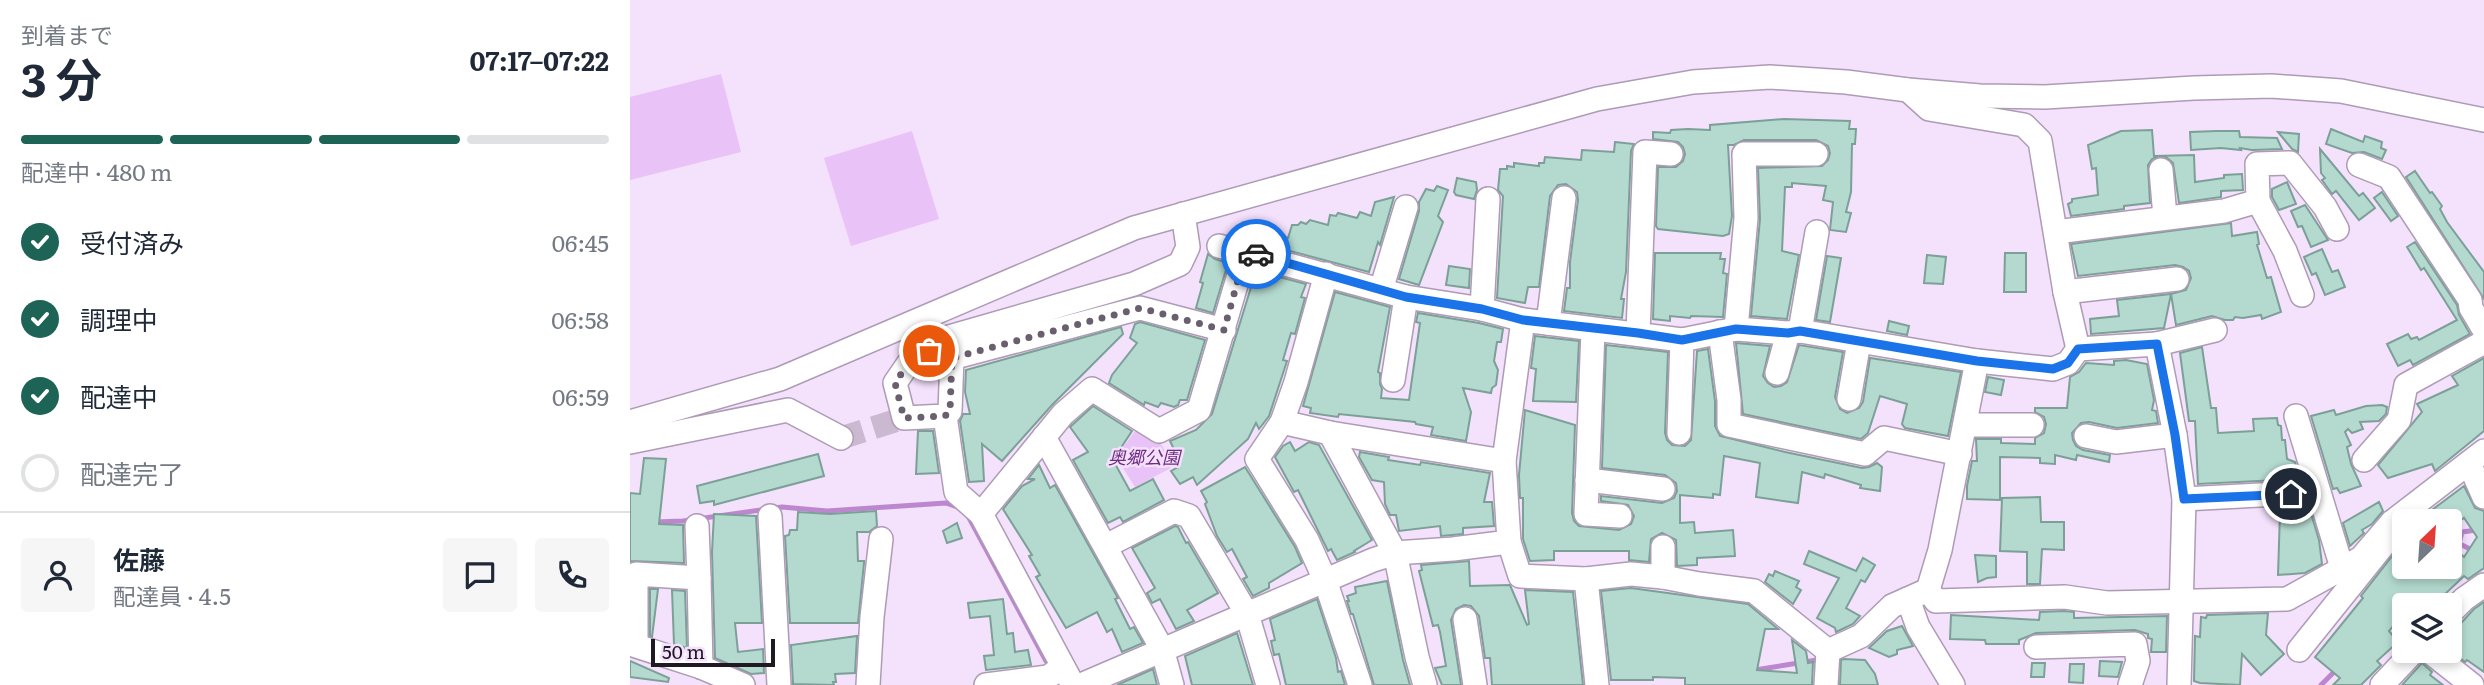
<!DOCTYPE html>
<html lang="ja">
<meta charset="utf-8">
<style>
body{margin:0;font-family:Literata,"Noto Sans JP",serif;background:#f6f6f7;color:#1f2937;height:100vh;display:flex;flex-direction:column;font-size:26px;white-space:nowrap}
*{box-sizing:border-box;margin:0}
p{font-size:23px;color:#747a83}
.icon{flex:none;width:38px;height:38px;fill:none;stroke:currentColor;stroke-width:2;stroke-linecap:round;stroke-linejoin:round}
.map{position:relative;flex:1;overflow:hidden}
.panel{display:flex;flex-direction:column;background:#fff;width:630px}
.panel>*{flex:none}
.needle{width:46px;rotate:25deg}
.buttons{position:absolute;left:1762px;top:509px;display:grid;gap:14px}
.buttons a{display:grid;place-items:center;width:70px;height:70px;border-radius:7px;background:#fff;box-shadow:0 4px 10px #0003;font-size:35px}
.scale{position:absolute;left:21px;bottom:18px;width:124px;box-sizing:border-box;padding-left:7px;border:4px solid #201923;border-top:0;font-size:19px;line-height:24px;white-space:nowrap;color:#201923;-webkit-text-stroke:5px #f4e1fc;paint-order:stroke}
.pin{position:absolute;display:grid;place-items:center;width:60px;height:60px;color:#fff;margin:-30px;border:4px solid #fff;border-radius:50%;box-shadow:0 2px 7px #0007}
.courier{position:absolute;display:grid;place-items:center;width:70px;height:70px;margin:-35px;border:5px solid #1a73e8;border-radius:50%;background:#fff;color:#222;box-shadow:0 2px 9px #0007}
.overview em{font-style:normal;font-weight:700}
.overview div{display:flex;flex-direction:column-reverse}
.overview{display:flex;align-items:center;justify-content:space-between;height:119px;padding:0 21px}
h1{font-size:46px;font-weight:700;line-height:52px}
.bar{display:grid;grid-template-columns:repeat(4,1fr);gap:10px 7px;align-content:center;height:84px;padding:0 21px}
.bar i{height:9px;border-radius:5px;background:#e0e1e3}
.bar .selected{background:#1d6356}
.bar p{grid-column:span 4}
.line{display:flex;align-items:center;gap:18px;padding:0 21px;border-top:2px solid #e0e1e3}
.line div{flex:1}
.round{display:grid;place-items:center;flex:none;width:74px;height:74px;border-radius:7px;background:#f6f6f7}
ol{padding:0 21px;list-style:none}
li{display:flex;align-items:center;gap:21px;height:77px}
li p{margin-inline-start:auto}
li .icon{padding:7px;border-radius:50%;background:#1d6356;color:#fff;stroke-width:4}
li:last-child{color:#747a83}
li i{width:38px;height:38px;border:4px solid #e0e1e3;border-radius:50%}
main{display:flex;flex:1;min-height:0}
.map>svg:first-child{display:block}
.green{fill:#e9c2f7}
.lines{fill:none;stroke-linecap:round;stroke-linejoin:round}
.stream{stroke:#bc87ce;stroke-width:5}
.building{fill:#b4dad0;stroke:#7ca097;stroke-width:2}
.minor-tunnel{stroke:#cab9d1;stroke-width:23;stroke-dasharray:23 11;stroke-linecap:butt}
.minor-casing{stroke:#ae9bb5;stroke-width:26}
.minor{stroke:#fff;stroke-width:23}
.done{stroke:#6a5f6f;stroke-width:7;stroke-dasharray:0 12.6}
.route{stroke:#1a73e8;stroke-width:9}
.labels{text-anchor:middle;stroke-width:5;stroke-linejoin:round;paint-order:stroke}
.park-label{font-size:18px;font-style:italic;fill:#6e2d82;stroke:#f4e1fc}
</style>
<main>
<section class="panel">
<div class="overview"><div><h1>3 分</h1><p>到着まで</p></div><em>07:17–07:22</em></div>
<div class="bar"><i class="selected"></i><i class="selected"></i><i class="selected"></i><i></i><p>配達中 · 480 m</p></div>
<ol>
<li><svg class="icon" aria-label="check" viewBox="0 0 24 24"><path d="M5 12l5 5 9-10"/></svg>受付済み<p>06:45</p></li>
<li><svg class="icon" aria-label="check" viewBox="0 0 24 24"><path d="M5 12l5 5 9-10"/></svg>調理中<p>06:58</p></li>
<li><svg class="icon" aria-label="check" viewBox="0 0 24 24"><path d="M5 12l5 5 9-10"/></svg>配達中<p>06:59</p></li>
<li><i></i>配達完了</li>
</ol>
<div class="line" style="height:126px"><a class="round"><svg class="icon" aria-label="person" viewBox="0 0 24 24"><circle cx="12" cy="8" r="4"/><path d="M4 21q1-7 8-7t8 7"/></svg></a><div><b>佐藤</b><p>配達員 · 4.5</p></div><a class="round"><svg class="icon" aria-label="chat" viewBox="0 0 24 24"><path d="M4 5h16v11H9l-5 4z"/></svg></a><a class="round"><svg class="icon" aria-label="phone" viewBox="0 0 24 24"><path d="M5 4h4l2 5-3 2q2 4 5 5l2-3 5 2v4C11 20 4 13 5 4z"/></svg></a></div>
</section>
<div class="map">
<svg width="1854" height="685" viewBox="0 0 1854 685">
<rect width="100%" height="100%" fill="#f4e1fc"/>
<g class="green">
<path d="M91,74L111,152L0,180V97Z"/>
<path d="M282,131L309,219L221,246L194,158Z"/>
<path d="M505,431L515,437L518,431L527,438L543,463L539,465L541,468L505,487L486,457Z"/>
</g>
<g class="lines">
<g class="stream">
<path d="M25,522L53,521L152,507L197,511L316,503L330,508L337,514L416,661"/>
<path d="M1820,542L1824,541L1854,556"/>
<path d="M1829,544L1832,532L1854,529"/>
<path d="M1125,670L1187,660"/>
<path d="M1691,685L1707,669"/>
</g>
</g>
<g class="building">
<path d="M1154,119L1220,121L1219,129H1226L1225,144H1222L1221,192L1216,212L1221,213L1216,232L1200,230L1203,202L1193,200L1196,186L1162,183V187H1155L1152,251L1169,255L1157,319L1121,316L1130,219L1128,168L1192,166L1198,160L1200,153L1198,146L1186,140H1114L1104,145H1098L1102,216L1099,234L1093,236L1028,229L1026,226L1028,167H1046L1053,161L1055,154L1053,147L1048,142L1023,139V132L1040,133L1041,130L1058,129L1080,130V125Z"/>
<path d="M1701,129L1733,142L1735,136L1752,142L1751,148L1756,150L1752,159L1734,152L1722,153L1696,144Z"/>
<path d="M1522,130L1524,156L1564,155L1565,182L1594,178V175L1612,174L1613,190L1591,191V197L1549,203L1543,163L1536,157L1529,156L1522,159L1518,165L1520,203L1494,206V209L1441,216L1438,204L1442,202V199L1468,195L1466,168L1462,169L1458,145L1491,131Z"/>
<path d="M1587,131H1609L1610,137L1647,138L1652,149L1622,150L1610,148L1611,150L1591,148L1561,150L1560,132Z"/>
<path d="M1648,132L1669,134L1668,152L1662,149Z"/>
<path d="M985,142L1004,144L1001,151L996,272L991,299H994L992,318L934,311L937,288H940V262L948,200L947,192L936,184L928,185L920,196L909,287H898L895,303L867,298L873,196L868,190L870,169H877V166L884,167V163L909,166V163H914L915,157L951,160L952,150L984,152Z"/>
<path d="M1690,149L1729,196L1733,193L1745,208L1729,220L1706,191L1702,194L1692,180L1695,178L1691,173Z"/>
<path d="M1785,171L1800,193L1802,192L1812,206L1810,209L1817,222L1854,272V299L1776,177Z"/>
<path d="M827,178L846,182L847,190L844,199L826,195L824,192Z"/>
<path d="M1657,182L1666,204L1649,210L1642,197V189Z"/>
<path d="M807,186L818,190L808,216L813,222L789,285L769,279L789,211V202L796,189L804,191Z"/>
<path d="M1752,192L1768,216L1761,221L1744,198Z"/>
<path d="M764,197L750,245L748,242L739,272L634,244L636,237L653,241L654,237L658,238L662,225H668L671,222L676,224L680,220L698,225L700,215L706,216L708,213L727,218L730,212L741,216L745,202Z"/>
<path d="M1675,205L1698,240L1681,247L1672,226L1668,227L1661,211Z"/>
<path d="M1601,223L1602,236L1627,232L1629,244L1627,245L1637,278L1641,277L1651,312L1632,319L1631,315L1613,318L1605,317L1603,320H1595L1582,316L1546,325L1541,294L1556,290L1561,278L1559,271L1553,267L1545,265L1448,276L1441,244Z"/>
<path d="M1785,242L1827,305L1829,315L1840,334L1783,365L1780,360L1768,366L1757,344L1778,334L1781,339L1787,337L1789,340L1827,320L1794,268L1791,270L1777,247Z"/>
<path d="M1692,249L1702,272L1708,270L1715,287L1695,295L1686,273L1682,275L1674,257Z"/>
<path d="M1025,253H1091L1090,259H1095L1093,273L1097,274L1093,317L1061,316L1060,318L1040,316V321L1023,319Z"/>
<path d="M1375,253H1396V292H1374Z"/>
<path d="M578,254L585,259L598,263L583,313L566,308L573,283L570,282Z"/>
<path d="M1297,255L1316,257L1313,284L1294,283Z"/>
<path d="M1197,256L1211,258L1200,322L1186,320Z"/>
<path d="M819,266L840,269L839,288L816,285Z"/>
<path d="M626,271L676,284L671,297L675,298L665,334L661,333L653,360L657,361L639,416L629,429L626,423L618,439L567,485L563,477L550,484L541,471L548,467L547,464L550,462L540,441L566,430L582,414Z"/>
<path d="M705,292L760,307L748,372L750,373V384L752,389L751,398L779,400L790,323L786,322L788,313L849,323L873,329L871,342H867L864,361L868,370L866,385L862,388L861,393L833,388L841,412L836,441L801,435L803,427L786,424L785,422L709,414L708,417L680,413L681,408L673,406Z"/>
<path d="M1541,294L1534,328L1461,334L1460,319L1489,316L1487,300Z"/>
<path d="M1259,321L1279,326L1277,335L1257,331Z"/>
<path d="M510,322L575,340L557,400H550L548,405L544,407L531,403L528,407L515,402L514,405L479,383L482,375L507,343L500,338L505,324Z"/>
<path d="M491,327L493,334L422,405L372,461L352,444L354,481L339,482L330,421L333,414H340L335,392L336,370Z"/>
<path d="M905,336L949,341L946,402L903,401L906,369L901,368Z"/>
<path d="M1106,343L1140,346L1133,376L1138,383L1144,387L1151,386L1157,382L1169,345L1213,352L1205,397L1210,409L1217,413L1229,408L1233,402L1240,358L1331,372L1318,436L1275,428L1272,424L1277,404L1250,396L1238,433L1231,439L1113,414Z"/>
<path d="M976,345L1038,352L1035,433L1037,440L1042,445L1055,446L1061,440L1067,351L1078,349L1085,401V426L1090,436L1155,452L1232,468L1239,467L1247,463L1252,467L1250,491L1230,488L1231,485L1195,474L1194,478L1172,472L1168,503L1126,497L1130,463L1094,456L1090,495L1083,494V498L1050,495V523L1064,522L1065,533L1103,530L1105,556L1067,558V565L1047,566L1046,540L1032,533L1021,539L1019,562L999,560V551H924V560L900,561L893,539V498H890L889,475L895,410L945,425L942,513L944,521L949,526L989,530L1001,524L1004,516L998,505L971,501V496L1032,503L1044,498L1047,491L1046,483L1035,475L972,468Z"/>
<path d="M1572,347L1581,408H1586L1588,433L1624,431L1623,419L1647,418L1648,425L1651,426L1652,440H1655L1657,459L1665,462L1670,479L1568,484L1565,421H1559L1550,353Z"/>
<path d="M1854,358V431L1805,471L1802,464L1758,478L1748,465L1792,412L1787,404L1828,385L1822,376Z"/>
<path d="M1496,360L1517,364L1524,400L1522,410L1526,411L1528,423L1487,428L1459,422L1451,423L1442,433L1443,440L1446,446L1453,450L1480,455L1479,462L1447,455L1446,460L1425,455V464L1410,463V458L1370,457V500L1337,499V486L1342,461H1347L1346,439H1371V443L1405,444V438L1414,433L1416,424L1414,417L1405,412V408H1437L1440,377L1449,372L1456,363L1484,365V361Z"/>
<path d="M1358,377L1374,380L1371,395L1355,392Z"/>
<path d="M1752,405L1757,407L1756,414L1749,421L1730,422L1733,429L1722,433L1718,429L1715,432L1721,445L1717,447L1721,464L1731,486L1710,493L1707,488L1703,489L1681,416L1704,410L1706,415L1736,406Z"/>
<path d="M463,406L502,431L483,460L500,491L523,479L534,500L493,522L490,517L478,523L443,460L458,452L440,427Z"/>
<path d="M288,431H303L309,473L286,474Z"/>
<path d="M660,442L665,451L679,442L689,445L742,540L724,551L725,552L707,560L701,549L698,551L668,490L664,492L645,457L653,446Z"/>
<path d="M730,452L759,457L758,460L790,465L791,462L860,473L854,502H862L864,526L833,528V534L811,536L810,526L769,531L766,515H760L755,504L754,482L742,480L729,457Z"/>
<path d="M188,454L194,476L84,505V501L70,503L67,486Z"/>
<path d="M14,458L36,459L29,524L53,525L54,563L0,561V493L10,494Z"/>
<path d="M409,465L420,488L425,485L488,598L485,599L500,629L504,627L513,643L492,652L482,629L477,632L467,612L436,628L420,601L406,577L410,575L399,556L402,555L373,509L392,486L405,479H398Z"/>
<path d="M615,467L665,547L672,563L639,583V588L623,596L613,579L617,577L602,549L597,552L587,536L575,504L577,502L571,491Z"/>
<path d="M1834,486L1845,508L1854,511V568L1838,579L1834,576L1814,595L1816,597L1809,606H1802L1791,595L1781,606H1774V613L1759,631L1768,642L1747,661L1751,665L1731,685H1703L1710,678L1685,657L1733,598L1731,596L1774,541V567H1820V544L1834,557L1847,537L1834,518L1820,528V522H1786Z"/>
<path d="M1410,497L1411,522H1434V550L1412,549L1410,584H1397V552L1370,551L1372,498Z"/>
<path d="M1749,502L1753,511L1742,524L1732,530L1734,533L1720,546L1713,523Z"/>
<path d="M1679,507L1689,540L1692,564L1675,573L1648,575L1650,513H1656V508Z"/>
<path d="M246,511L247,526L239,532H227L228,561H234V563L228,623H160L155,536L159,535L160,530H167L168,512L200,514Z"/>
<path d="M84,514L126,516L132,623H105L108,652L133,649L134,673L121,674L85,658L82,552Z"/>
<path d="M327,523L332,538L317,543L313,531Z"/>
<path d="M545,526L548,527L556,543L558,542L588,593L557,610L564,621L546,629L530,599L522,603L517,593L525,588L502,548Z"/>
<path d="M1179,551L1226,571L1233,558L1245,565L1235,582L1231,580L1216,608L1230,616L1223,624L1206,632L1205,628L1187,618L1209,578L1174,564Z"/>
<path d="M1345,555L1366,556V577L1357,578L1348,582Z"/>
<path d="M839,561L840,586L880,585L897,625L899,624L895,590L943,592L953,685H862L860,658H855L849,616L841,606L834,605L826,609L821,620L831,685H812L805,668L816,666L810,632L808,625L803,626L789,571L792,570L791,565Z"/>
<path d="M1145,571L1169,581L1166,587L1171,590L1163,604L1135,582L1139,574L1143,576Z"/>
<path d="M757,581L773,660L780,685H744L723,614H721L717,601H719L717,596L726,593L725,587Z"/>
<path d="M1001,588L1118,604L1148,629H1135L1127,670L1167,673L1162,640L1176,651L1178,663L1183,662L1182,685H1055V678L1023,677V680H981L971,591Z"/>
<path d="M20,589H28L22,637L20,636Z"/>
<path d="M42,590L55,591L57,648L44,644Z"/>
<path d="M373,599L377,634L383,633L385,652L398,650L401,665L356,670L354,656L364,655L360,616L340,618L338,603Z"/>
<path d="M687,599L706,658L708,672L711,671L715,685H656L649,654L644,655L641,641L645,640L640,619Z"/>
<path d="M1854,602V672L1837,660L1835,662L1820,650V635L1844,609Z"/>
<path d="M1434,611L1444,612V618L1537,616L1536,652H1521L1522,639L1518,638V634L1505,630L1406,633L1389,640V644H1356L1355,640L1320,639L1321,615L1409,620L1410,612Z"/>
<path d="M1638,613L1636,635L1654,654L1631,675L1612,654L1610,685L1570,683L1564,681L1565,636L1570,637L1571,617L1576,618L1577,615Z"/>
<path d="M1272,626L1283,646L1267,650V654L1259,657L1239,648L1257,631Z"/>
<path d="M607,633L623,685H562L555,656Z"/>
<path d="M227,636L225,673L205,674L206,682H203L204,685L163,684L161,645Z"/>
<path d="M1214,659L1235,660L1245,674L1248,685H1210L1211,660Z"/>
<path d="M0,661L39,678L38,682L0,677Z"/>
<path d="M1470,661L1492,662L1488,677L1469,676Z"/>
<path d="M1402,663H1415L1414,677H1401Z"/>
<path d="M1792,663L1802,672L1800,675L1813,685H1772Z"/>
<path d="M1440,664H1454L1453,683L1439,682Z"/>
<path d="M523,669L527,685H487Z"/>
</g>
<g class="lines">
<path class="minor-tunnel" d="M211,438L274,418"/>
<defs>
<g id="minor">
<path d="M1278,90L1299,109L1394,125L1410,141L1435,292L1448,349"/>
<path d="M1729,165L1759,177L1840,300L1841,308L1854,330"/>
<path d="M1531,170L1535,217"/>
<path d="M553,214L558,247L550,264L504,284L319,337L278,364L265,383L274,418L315,416L320,411L322,358L510,308L594,330"/>
<path d="M1426,232L1594,211L1628,201"/>
<path d="M589,246L776,297L852,309L893,320"/>
<path d="M696,274L666,382L652,422L627,459L677,540L695,580L730,685"/>
<path d="M751,290L776,207"/>
<path d="M1435,292L1547,279"/>
<path d="M1672,295L1655,251L1628,201L1627,164L1660,163L1695,207L1707,229"/>
<path d="M852,309L858,199"/>
<path d="M918,323L934,198"/>
<path d="M1106,329L1116,218L1114,154H1186"/>
<path d="M963,330L956,514L990,516"/>
<path d="M1170,331L1187,232"/>
<path d="M1090,332L1099,400V425L1235,454L1254,438L1330,454"/>
<path d="M1008,333L1015,152L1041,154"/>
<path d="M1527,344L1585,330"/>
<path d="M1147,373L1158,333"/>
<path d="M763,380L776,297"/>
<path d="M1219,399L1229,342"/>
<path d="M315,416L326,492L351,514L443,685"/>
<path d="M1666,416L1712,568"/>
<path d="M0,422L150,379L504,228L967,99L1063,82L1140,77L1216,82L1278,90L1350,96L1415,97L1564,88L1641,86L1711,91L1854,120"/>
<path d="M652,422L700,433L874,461"/>
<path d="M1335,425H1402"/>
<path d="M700,433L765,553L787,657L795,685"/>
<path d="M1049,433L1052,340"/>
<path d="M1456,436L1486,442L1545,435"/>
<path d="M414,437L532,649L542,685"/>
<path d="M0,442L158,410L211,438"/>
<path d="M1734,460L1769,420L1776,385L1854,342"/>
<path d="M1839,463L1854,497"/>
<path d="M957,480L1033,489"/>
<path d="M1554,499L1688,492"/>
<path d="M351,514L433,414L462,389L529,431L569,410L616,251"/>
<path d="M140,516L149,685"/>
<path d="M67,526L69,578"/>
<path d="M879,542L890,576L956,579"/>
<path d="M476,546L544,511L559,516L617,614L638,685"/>
<path d="M1033,547V577"/>
<path d="M1298,590L1306,601L1435,597L1477,603L1657,599L1731,558L1762,522"/>
<path d="M1278,599L1288,627L1323,685"/>
<path d="M1820,613L1834,599L1854,585"/>
<path d="M835,619L845,685"/>
<path d="M0,644L71,667L113,685"/>
<path d="M6,644V574L69,578L71,667"/>
<path d="M1406,647L1505,644L1508,661L1500,685"/>
<path d="M1669,650L1767,528L1762,522L1854,451"/>
<path d="M1198,651L1231,636L1262,606L1298,590L1310,550L1347,361"/>
<path d="M1799,651L1842,685"/>
<path d="M238,685L242,617L251,539"/>
<path d="M356,685L418,677L432,667"/>
<path d="M451,685L743,560L765,553L823,549L879,542L874,461L893,320L1052,340L1106,329L1158,333L1170,331L1347,361L1423,369L1438,363L1448,349L1527,344L1545,435L1554,499L1549,685"/>
<path d="M967,685L956,579L1001,574L1033,577L1069,584L1124,591L1198,651"/>
<path d="M1196,685L1198,651"/>
<path d="M1752,685L1784,651"/>
</g>
</defs>
<use href="#minor" class="minor-casing"/>
<use href="#minor" class="minor"/>
</g>
<g class="lines">
<path class="done" d="M299,351L278,364L265,383L274,418L315,416L320,411L322,358L510,308L594,330L616,251L626,254"/>
<path class="route" d="M626,254L776,297L852,309L893,320L1008,333L1052,340L1106,329L1158,333L1170,331L1347,361L1423,369L1438,363L1448,349L1527,344L1545,435L1554,499L1661,494"/>
</g>
<g class="labels">
<g class="park-label">
<text x="514" y="464">奥郷公園</text>
</g>
</g>
</svg>
<div class="buttons">
<a><svg class="needle" viewBox="-14 -14 28 28"><path d="M0-13l5 13h-10z" fill="#e53935"/><path d="M0 13l5-13h-10z" fill="#747a83"/></svg></a>
<a><svg class="icon" aria-label="layers" viewBox="0 0 24 24"><path d="M12 4l9 5-9 5-9-5zM3 14l9 5 9-5"/></svg></a>
</div>
<div class="scale">50 m</div>
<div class="pin" style="left:299px;top:351px;background:#ea580c"><svg class="icon" aria-label="bag" viewBox="0 0 24 24"><path d="M5 8h14l-1 12H6zM9 8a3 3 0 0 1 6 0"/></svg></div>
<div class="pin" style="left:1661px;top:494px;background:#1f2937"><svg class="icon" aria-label="home" viewBox="0 0 24 24"><path d="M3 11l9-7 9 7M6 9v11h12V9"/></svg></div>
<div class="courier" style="left:626px;top:254px"><svg class="icon" aria-label="car" viewBox="0 0 24 24"><path d="M5 17H2v-5l4-1 3-4h7l3 4 3 1v5h-3M9 17h6M6 11h13"/><circle cx="7" cy="17" r="2"/><circle cx="17" cy="17" r="2"/></svg></div>
</div>
</main>
